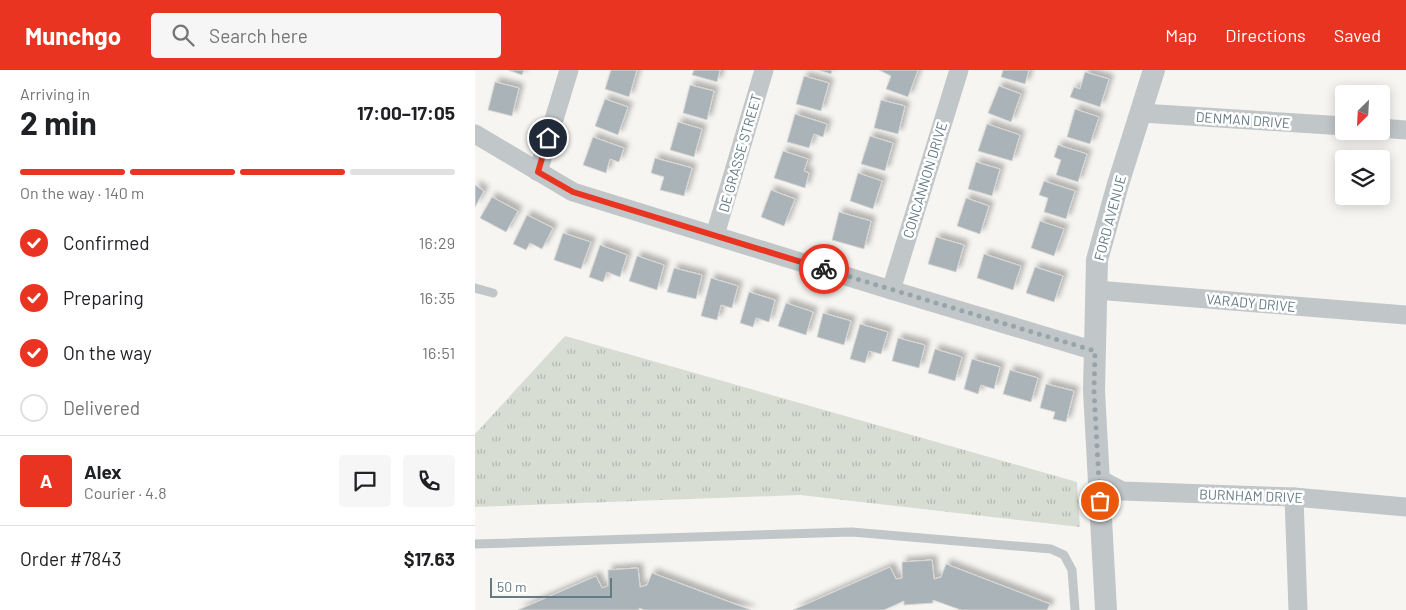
<!DOCTYPE html>
<meta charset="utf-8">
<style>
body{margin:0;font-family:Barlow,sans-serif;background:#f6f6f6;color:#202124;height:100vh;display:flex;flex-direction:column;font-size:19px;white-space:nowrap}
*{box-sizing:border-box;margin:0}
p{font-size:16px;color:#757577}
.icon{flex:none;width:28px;height:28px;fill:none;stroke:currentColor;stroke-width:2;stroke-linecap:round;stroke-linejoin:round}
.map{position:relative;flex:1;overflow:hidden}
.side{display:flex;flex-direction:column;background:#fff;width:475px}
.side>*{flex:none}
.needle{width:32px;rotate:204deg}
.controls{position:absolute;left:860px;top:15px;display:grid;gap:10px}
.controls a{display:grid;place-items:center;width:55px;height:55px;border-radius:5px;background:#fff;box-shadow:0 2px 12px #0003;font-size:25px}
.scale{position:absolute;left:15px;bottom:12px;width:122px;box-sizing:border-box;padding-left:5px;border:2px solid #647a84;border-top:0;font-size:14px;line-height:18px;white-space:nowrap;color:#647a84;-webkit-text-stroke:4px #fff;paint-order:stroke}
.pin{position:absolute;display:grid;place-items:center;width:42px;height:42px;color:#fff;margin:-21px;border:2px solid #fff;border-radius:50%;box-shadow:0 1px 5px #0007}
.courier{position:absolute;display:grid;place-items:center;width:50px;height:50px;margin:-25px;border:4px solid #e83420;border-radius:50%;background:#fff;color:#222;box-shadow:0 1px 6px #0007}
.headline em{font-style:normal;font-weight:700}
.headline div{display:flex;flex-direction:column-reverse}
.headline{display:flex;align-items:center;justify-content:space-between;height:85px;padding:0 20px}
h1{font-size:32px;font-weight:700;line-height:38px}
.bar{display:grid;grid-template-columns:repeat(4,1fr);gap:8px 5px;align-content:center;height:60px;padding:0 20px}
.bar i{height:6px;border-radius:4px;background:#e0e0e0}
.bar .selected{background:#e83420}
.bar p{grid-column:span 4}
.line{display:flex;align-items:center;gap:12px;padding:0 20px;border-top:1px solid #e0e0e0}
.line div{flex:1}
.round{display:grid;place-items:center;flex:none;width:52px;height:52px;border-radius:5px;background:#f6f6f6}
ol{padding:0 20px;list-style:none}
li{display:flex;align-items:center;gap:15px;height:55px}
li p{margin-inline-start:auto}
li .icon{padding:5px;border-radius:50%;background:#e83420;color:#fff;stroke-width:4}
li:last-child{color:#757577}
li i{width:28px;height:28px;border:2px solid #e0e0e0;border-radius:50%}
header{display:flex;align-items:center;gap:30px;box-sizing:border-box;height:70px;padding:0 25px;background:#e83420;color:#fff}
header strong{font-size:24px}
nav{display:flex;gap:28px;margin-inline-start:auto;font-size:18px}
.search{width:350px;height:45px;background:#f6f6f6;display:flex;align-items:center;gap:12px;box-sizing:border-box;padding:0 18px;border-radius:5px;color:#757577;font-size:19px}
main{display:flex;flex:1;min-height:0}
.map>svg:first-child{display:block}
.park{fill:url(#park-tufts)}
.building{fill:#aab4b8;stroke:#d7d7d5;filter:url(#shadow)}
.lines{fill:none;stroke-linecap:round;stroke-linejoin:round}
.service{stroke:#c1c6c8;stroke-width:9}
.minor{stroke:#c1c6c8;stroke-width:19}
.tertiary{stroke:#c1c6c8;stroke-width:22}
.done{stroke:#97a5aa;stroke-width:5;stroke-dasharray:0 9}
.route{stroke:#e83420;stroke-width:6}
.labels{text-anchor:middle;stroke-width:5;stroke-linejoin:round;paint-order:stroke}
.street-label{font-size:14px;fill:#647a84;stroke:#fff}
</style>
<header>
<strong>Munchgo</strong>
<div class="search"><svg class="icon" aria-label="search" viewBox="0 0 24 24"><circle cx="10" cy="10" r="6"/><path d="M15 15l6 6"/></svg>Search here</div>
<nav><a>Map</a><a>Directions</a><a>Saved</a></nav>
</header>
<main>
<section class="side">
<div class="headline"><div><h1>2 min</h1><p>Arriving in</p></div><em>17:00–17:05</em></div>
<div class="bar"><i class="selected"></i><i class="selected"></i><i class="selected"></i><i></i><p>On the way · 140 m</p></div>
<ol>
<li><svg class="icon" aria-label="check" viewBox="0 0 24 24"><path d="M5 12l5 5 9-10"/></svg>Confirmed<p>16:29</p></li>
<li><svg class="icon" aria-label="check" viewBox="0 0 24 24"><path d="M5 12l5 5 9-10"/></svg>Preparing<p>16:35</p></li>
<li><svg class="icon" aria-label="check" viewBox="0 0 24 24"><path d="M5 12l5 5 9-10"/></svg>On the way<p>16:51</p></li>
<li><i></i>Delivered</li>
</ol>
<div class="line" style="height:90px"><b class="round" style="background:#e83420;color:#fff">A</b><div><b>Alex</b><p>Courier · 4.8</p></div><a class="round"><svg class="icon" aria-label="chat" viewBox="0 0 24 24"><path d="M4 5h16v11H9l-5 4z"/></svg></a><a class="round"><svg class="icon" aria-label="phone" viewBox="0 0 24 24"><path d="M5 4h4l2 5-3 2q2 4 5 5l2-3 5 2v4C11 20 4 13 5 4z"/></svg></a></div>
<div class="line" style="height:65px"><div>Order #7843</div><b>$17.63</b></div>
</section>
<div class="map">
<svg width="931" height="540" viewBox="0 0 931 540">
<defs>
<pattern id="park-tufts" width="24" height="20" patternUnits="userSpaceOnUse" patternTransform="scale(1.25)"><rect width="24" height="20" fill="#d8ddd3"/><path d="M3 7l-1-3M5 7V3M7 7l1-3M15 17l-1-3M17 17v-4M19 17l1-3" fill="none" stroke="#b3b8b1"/></pattern>
<filter id="shadow"><feDropShadow dx="4.5" dy="-4.5" stdDeviation="2.5" flood-color="#0004"/></filter>
</defs>
<rect width="100%" height="100%" fill="#f6f5f2"/>
<path class="park" d="M90,266L602,412L605,457L325,425L0,437V364Z"/>
<g class="building">
<path d="M33,0H49L47,5Z"/>
<path d="M136,0H162L154,27L130,19Z"/>
<path d="M219,0H245L242,12L217,5Z"/>
<path d="M343,0H357L356,4Z"/>
<path d="M404,0H443L433,27L411,19L416,6Z"/>
<path d="M528,0H554L550,14L526,7Z"/>
<path d="M610,2L634,9L625,37L595,27L599,17L605,19Z"/>
<path d="M329,6L354,13L346,41L321,34Z"/>
<path d="M20,12L44,18L37,46L13,40Z"/>
<path d="M215,15L239,21L232,50L208,43Z"/>
<path d="M524,16L546,24L536,52L513,43Z"/>
<path d="M130,29L153,37L143,65L120,56Z"/>
<path d="M406,30L430,36L423,64L399,58Z"/>
<path d="M600,39L624,47L615,74L592,67Z"/>
<path d="M320,44L352,54L348,67L339,64L334,78L312,72Z"/>
<path d="M203,52L227,59L219,87L195,80Z"/>
<path d="M512,54L545,65L537,91L503,81Z"/>
<path d="M395,66L418,73L410,101L386,94Z"/>
<path d="M118,67L149,78L144,92L135,89L131,103L108,95Z"/>
<path d="M583,75L612,84L603,112L581,105L586,90L579,87Z"/>
<path d="M308,81L333,89L329,101L334,103L330,118L299,108Z"/>
<path d="M180,88L217,98L209,126L185,120L189,107L176,103Z"/>
<path d="M501,92L525,99L517,126L493,119Z"/>
<path d="M383,103L407,111L398,139L375,131Z"/>
<path d="M569,111L600,121L591,149L569,142L573,128L564,125Z"/>
<path d="M0,115L9,121L0,137Z"/>
<path d="M296,120L320,129L309,156L286,147Z"/>
<path d="M17,127L43,141L31,162L5,148Z"/>
<path d="M491,128L514,136L505,164L482,156Z"/>
<path d="M364,142L396,151L389,179L357,170Z"/>
<path d="M52,145L78,158L67,179L55,173L51,180L38,174Z"/>
<path d="M565,151L589,159L579,186L556,178Z"/>
<path d="M88,163L116,172L106,199L79,190Z"/>
<path d="M461,167L489,175L481,202L453,194Z"/>
<path d="M125,175L152,185L145,207L132,202L128,212L114,207Z"/>
<path d="M509,184L546,196L538,220L502,208Z"/>
<path d="M162,186L189,195L182,220L154,211Z"/>
<path d="M560,197L588,206L579,232L551,223Z"/>
<path d="M199,198L227,205L221,229L192,222Z"/>
<path d="M236,208L263,216L257,238L246,235L242,250L226,246Z"/>
<path d="M274,222L300,230L294,252L281,248L278,257L265,253Z"/>
<path d="M311,233L338,242L331,265L303,256Z"/>
<path d="M348,243L376,251L369,275L342,267Z"/>
<path d="M385,254L413,262L406,284L394,281L390,293L375,289Z"/>
<path d="M423,268L450,275L444,298L417,291Z"/>
<path d="M460,279L487,287L480,311L453,303Z"/>
<path d="M497,289L525,297L519,319L506,315L503,324L489,319Z"/>
<path d="M535,300L563,308L556,332L528,324Z"/>
<path d="M571,314L599,321L591,352L578,349L580,342L565,338Z"/>
<path d="M457,490L459,509L466,507L471,494L575,534L572,540H486L458,530V533L429,535V531L409,540H318L415,497L421,509L427,508V492Z"/>
<path d="M163,498L165,517L172,515L177,503L276,540H169L164,538V540H43L121,506L127,518L133,516V500Z"/>
</g>
<g class="lines">
<g class="service">
<path d="M0,218L18,223"/>
<path d="M0,474L377,462L576,479L589,485L597,500L600,540"/>
</g>
<g class="minor">
<path d="M667,43L869,56"/>
<path d="M906,58L931,60"/>
<path d="M0,64L98,122L416,220L620,281"/>
<path d="M63,102L94,0"/>
<path d="M240,165L289,0"/>
<path d="M416,220L484,0"/>
<path d="M621,220L931,245"/>
<path d="M624,409L647,421L819,427L931,437"/>
<path d="M819,427L823,540"/>
</g>
<path class="tertiary" d="M631,540L619,321L622,190L643,114L679,0"/>
</g>
<g class="lines">
<path class="done" d="M349,199L620,281L619,321L625,431"/>
<path class="route" d="M73,68L63,102L98,122L349,199"/>
</g>
<g class="labels">
<g class="street-label">
<text transform="translate(768 50) rotate(4)" y="5">DENMAN DRIVE</text>
<text transform="translate(265 83) rotate(-74)" y="5">DE GRASSE STREET</text>
<text transform="translate(450 110) rotate(-73)" y="5">CONCANNON DRIVE</text>
<text transform="translate(635 148) rotate(-75)" y="5">FORD AVENUE</text>
<text transform="translate(776 233) rotate(5)" y="5">VARADY DRIVE</text>
<text transform="translate(776 426) rotate(2)" y="5">BURNHAM DRIVE</text>
</g>
</g>
</svg>
<div class="controls">
<a><svg class="needle" viewBox="-14 -14 28 28"><path d="M0-13l5 13h-10z" fill="#e53935"/><path d="M0 13l5-13h-10z" fill="#757577"/></svg></a>
<a><svg class="icon" aria-label="layers" viewBox="0 0 24 24"><path d="M12 4l9 5-9 5-9-5zM3 14l9 5 9-5"/></svg></a>
</div>
<div class="scale">50 m</div>
<div class="pin" style="left:625px;top:431px;background:#ea580c"><svg class="icon" aria-label="bag" viewBox="0 0 24 24"><path d="M5 8h14l-1 12H6zM9 8a3 3 0 0 1 6 0"/></svg></div>
<div class="pin" style="left:73px;top:68px;background:#1f2937"><svg class="icon" aria-label="home" viewBox="0 0 24 24"><path d="M3 11l9-7 9 7M6 9v11h12V9"/></svg></div>
<div class="courier" style="left:349px;top:199px"><svg class="icon" aria-label="bike" viewBox="0 0 24 24"><circle cx="6" cy="16" r="4"/><circle cx="18" cy="16" r="4"/><path d="M6 16l4-8h5l3 8M10 8l3 8H6M13 5h3"/></svg></div>
</div>
</main>
